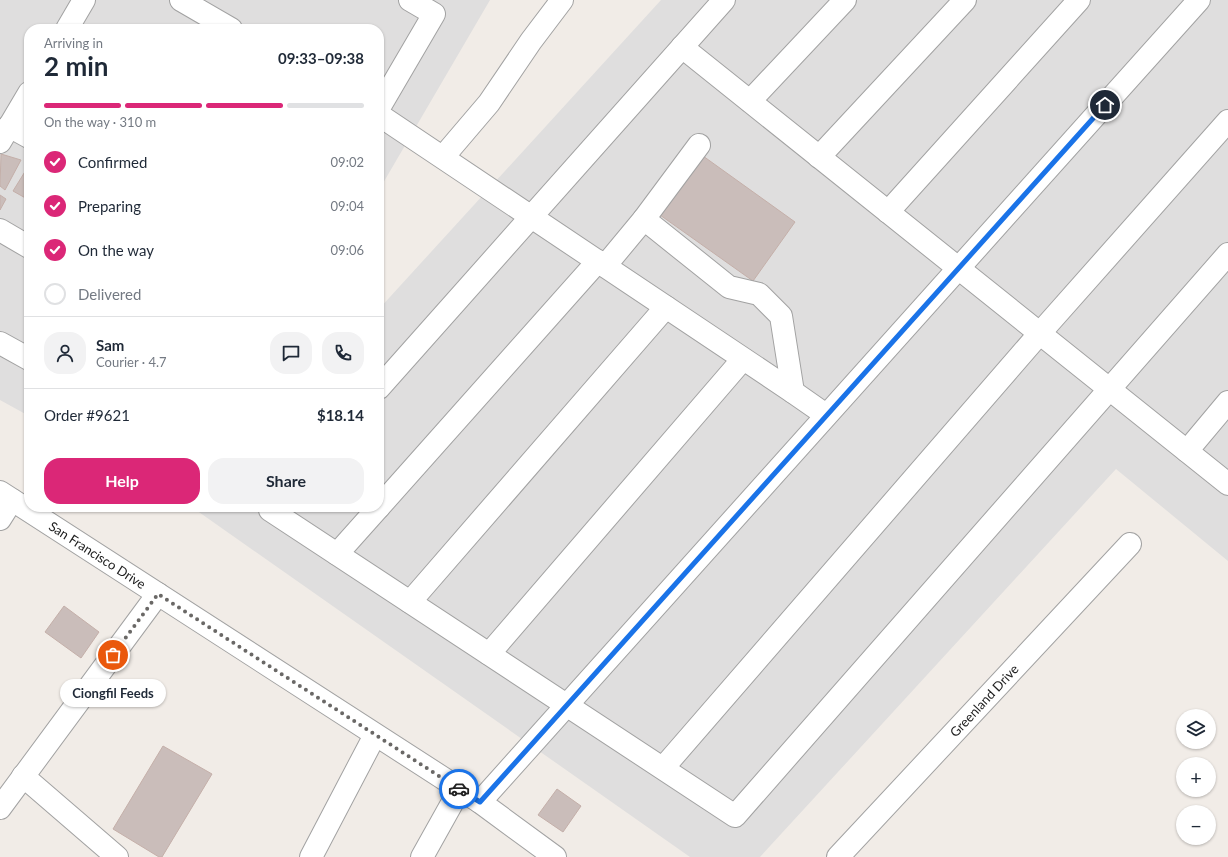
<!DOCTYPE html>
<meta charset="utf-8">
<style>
body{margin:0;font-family:Lato,sans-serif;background:#f2f2f3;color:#1f2937;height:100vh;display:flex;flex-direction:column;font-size:15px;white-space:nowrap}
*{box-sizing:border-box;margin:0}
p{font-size:13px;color:#747a83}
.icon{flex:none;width:22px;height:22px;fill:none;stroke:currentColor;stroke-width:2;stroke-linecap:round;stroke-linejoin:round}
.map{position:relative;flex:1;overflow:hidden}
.sheet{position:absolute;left:24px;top:24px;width:360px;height:488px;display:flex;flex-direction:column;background:#fff;border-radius:16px;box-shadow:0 1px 3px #0004}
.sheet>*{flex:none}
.fabs{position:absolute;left:1176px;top:709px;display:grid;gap:8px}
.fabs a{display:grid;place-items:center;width:40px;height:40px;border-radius:50%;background:#fff;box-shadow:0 1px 3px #0004;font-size:20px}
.pin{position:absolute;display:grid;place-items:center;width:34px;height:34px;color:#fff;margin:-17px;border:2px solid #fff;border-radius:50%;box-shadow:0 1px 4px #0007}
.courier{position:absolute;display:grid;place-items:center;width:40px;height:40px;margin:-20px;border:3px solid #1a73e8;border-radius:50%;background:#fff;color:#222;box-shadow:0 1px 5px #0007}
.bubble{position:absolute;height:28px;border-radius:14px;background:#fff;box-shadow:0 1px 3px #0004;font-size:13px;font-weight:700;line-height:28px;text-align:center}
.summary em{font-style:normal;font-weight:700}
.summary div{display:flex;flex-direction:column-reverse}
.summary{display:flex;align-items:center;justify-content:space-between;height:68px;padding:0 20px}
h1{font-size:26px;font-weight:700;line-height:30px}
.bar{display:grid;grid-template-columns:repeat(4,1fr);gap:6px 4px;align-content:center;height:48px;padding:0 20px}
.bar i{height:5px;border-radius:3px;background:#e0e1e3}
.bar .selected{background:#db2777}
.bar p{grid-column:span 4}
.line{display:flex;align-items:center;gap:10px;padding:0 20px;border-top:1px solid #e0e1e3}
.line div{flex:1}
.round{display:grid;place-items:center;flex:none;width:42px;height:42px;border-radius:16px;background:#f2f2f3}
ol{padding:0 20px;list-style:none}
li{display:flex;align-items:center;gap:12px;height:44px}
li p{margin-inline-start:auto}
li .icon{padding:4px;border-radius:50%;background:#db2777;color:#fff;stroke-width:4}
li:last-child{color:#747a83}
li i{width:22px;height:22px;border:2px solid #e0e1e3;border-radius:50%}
.action{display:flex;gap:8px;margin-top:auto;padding:8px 20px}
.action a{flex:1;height:46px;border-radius:16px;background:#db2777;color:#fff;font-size:16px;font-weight:700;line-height:46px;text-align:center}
.action a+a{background:#f2f2f3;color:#1f2937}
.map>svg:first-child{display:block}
.residential{fill:#dfdede}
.building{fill:#cabdba;stroke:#c4afa9}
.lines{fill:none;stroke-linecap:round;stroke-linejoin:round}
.minor-casing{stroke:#a2a2a2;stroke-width:24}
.minor{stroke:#fff;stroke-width:22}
.done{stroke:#6a6866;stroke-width:4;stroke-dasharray:0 7.2}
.route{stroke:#1a73e8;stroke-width:5}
.labels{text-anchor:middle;stroke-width:3;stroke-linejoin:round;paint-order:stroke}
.street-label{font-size:13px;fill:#212121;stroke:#fff}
</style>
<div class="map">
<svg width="1228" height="857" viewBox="0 0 1228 857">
<rect width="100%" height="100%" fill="#f1ece7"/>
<g class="residential">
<path d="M0,0H490L379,190V29H29V416L0,400Z"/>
<path d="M661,0H1228V561L1116,469L760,857H690L196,510L199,507H379V309Z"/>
</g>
<g class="building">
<path d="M1,154L21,160L5,190L0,186Z"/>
<path d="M703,156L795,222L753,281L660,215Z"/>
<path d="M26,170L29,172V200L13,191Z"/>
<path d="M0,195L6,199L0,210Z"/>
<path d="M64,606L99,632L81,658L45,632Z"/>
<path d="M163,746L212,774L162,857H159L113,829Z"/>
<path d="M557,789L581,806L563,832L538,815Z"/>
</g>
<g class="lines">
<defs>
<g id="minor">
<path d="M181,0L231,29"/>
<path d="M67,29L84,0"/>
<path d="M682,47L1228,484"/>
<path d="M750,101L845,0"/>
<path d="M379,108L434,14L410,0"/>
<path d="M379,115L793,392L826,415"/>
<path d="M9,126L29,137"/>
<path d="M0,142L29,93"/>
<path d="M443,157L489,103L531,41L562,0"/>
<path d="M819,157L965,0"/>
<path d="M888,212L1079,0"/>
<path d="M644,219L699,145"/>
<path d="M0,230L29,247"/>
<path d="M605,266L644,219L729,287L759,294L781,316L793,392"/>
<path d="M0,343L29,359"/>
<path d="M379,388L724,0"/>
<path d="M1187,451L1228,402"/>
<path id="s1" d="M0,492L480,802L555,857"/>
<path d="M273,507L270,510L735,816L1228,254"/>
<path d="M379,507L598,261"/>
<path d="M0,519L12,500"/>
<path d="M337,554L379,507"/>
<path d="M410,602L666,307"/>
<path d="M489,654L743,359"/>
<path d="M663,768L1040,333L1228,121"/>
<path d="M23,776L117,857"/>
<path d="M480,802L1199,0"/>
<path d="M0,808L158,594"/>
<path d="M311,857L375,735"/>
<path d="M422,857L460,789"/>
<path id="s2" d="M838,857L1130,544"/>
</g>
</defs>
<use href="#minor" class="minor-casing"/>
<use href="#minor" class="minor"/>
</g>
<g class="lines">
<path class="done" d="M113,655L158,594L459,789"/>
<path class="route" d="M459,789L480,802L1105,105"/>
</g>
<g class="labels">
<g class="street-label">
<text dy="5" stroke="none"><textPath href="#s1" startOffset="116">San Francisco Drive</textPath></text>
<text dy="5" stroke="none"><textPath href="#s2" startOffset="214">Greenland Drive</textPath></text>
</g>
</g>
</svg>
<div class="fabs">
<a><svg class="icon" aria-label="layers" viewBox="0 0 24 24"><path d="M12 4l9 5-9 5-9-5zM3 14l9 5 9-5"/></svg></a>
<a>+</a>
<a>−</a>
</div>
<div class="pin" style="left:113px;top:655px;background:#ea580c"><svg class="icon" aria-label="bag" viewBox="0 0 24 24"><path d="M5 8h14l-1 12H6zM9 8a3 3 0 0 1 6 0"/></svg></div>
<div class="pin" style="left:1105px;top:105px;background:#1f2937"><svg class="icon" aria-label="home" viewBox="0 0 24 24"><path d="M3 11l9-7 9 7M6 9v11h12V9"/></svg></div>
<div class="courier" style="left:459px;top:789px"><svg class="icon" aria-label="car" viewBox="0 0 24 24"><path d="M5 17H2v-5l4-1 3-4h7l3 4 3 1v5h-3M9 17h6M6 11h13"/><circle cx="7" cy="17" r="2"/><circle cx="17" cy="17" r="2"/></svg></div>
<div class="bubble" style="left:60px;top:679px;width:106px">Ciongfil Feeds</div>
<section class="sheet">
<div class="summary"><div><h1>2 min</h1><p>Arriving in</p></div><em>09:33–09:38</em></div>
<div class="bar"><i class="selected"></i><i class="selected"></i><i class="selected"></i><i></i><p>On the way · 310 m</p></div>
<ol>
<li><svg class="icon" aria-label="check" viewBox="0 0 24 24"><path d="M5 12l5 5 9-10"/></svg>Confirmed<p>09:02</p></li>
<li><svg class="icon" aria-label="check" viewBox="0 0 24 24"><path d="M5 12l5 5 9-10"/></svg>Preparing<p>09:04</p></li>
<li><svg class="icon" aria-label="check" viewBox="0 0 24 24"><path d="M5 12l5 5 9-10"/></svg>On the way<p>09:06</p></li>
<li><i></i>Delivered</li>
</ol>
<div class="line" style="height:72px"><a class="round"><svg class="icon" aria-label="person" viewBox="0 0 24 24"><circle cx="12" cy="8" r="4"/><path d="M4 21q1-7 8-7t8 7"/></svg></a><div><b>Sam</b><p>Courier · 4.7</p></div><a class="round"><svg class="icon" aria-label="chat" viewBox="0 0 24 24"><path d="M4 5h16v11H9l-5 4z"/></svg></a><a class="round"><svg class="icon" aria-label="phone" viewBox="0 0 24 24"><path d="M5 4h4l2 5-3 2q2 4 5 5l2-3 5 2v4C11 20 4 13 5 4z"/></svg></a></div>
<div class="line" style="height:52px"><div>Order #9621</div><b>$18.14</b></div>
<div class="action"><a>Help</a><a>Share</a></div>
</section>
</div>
